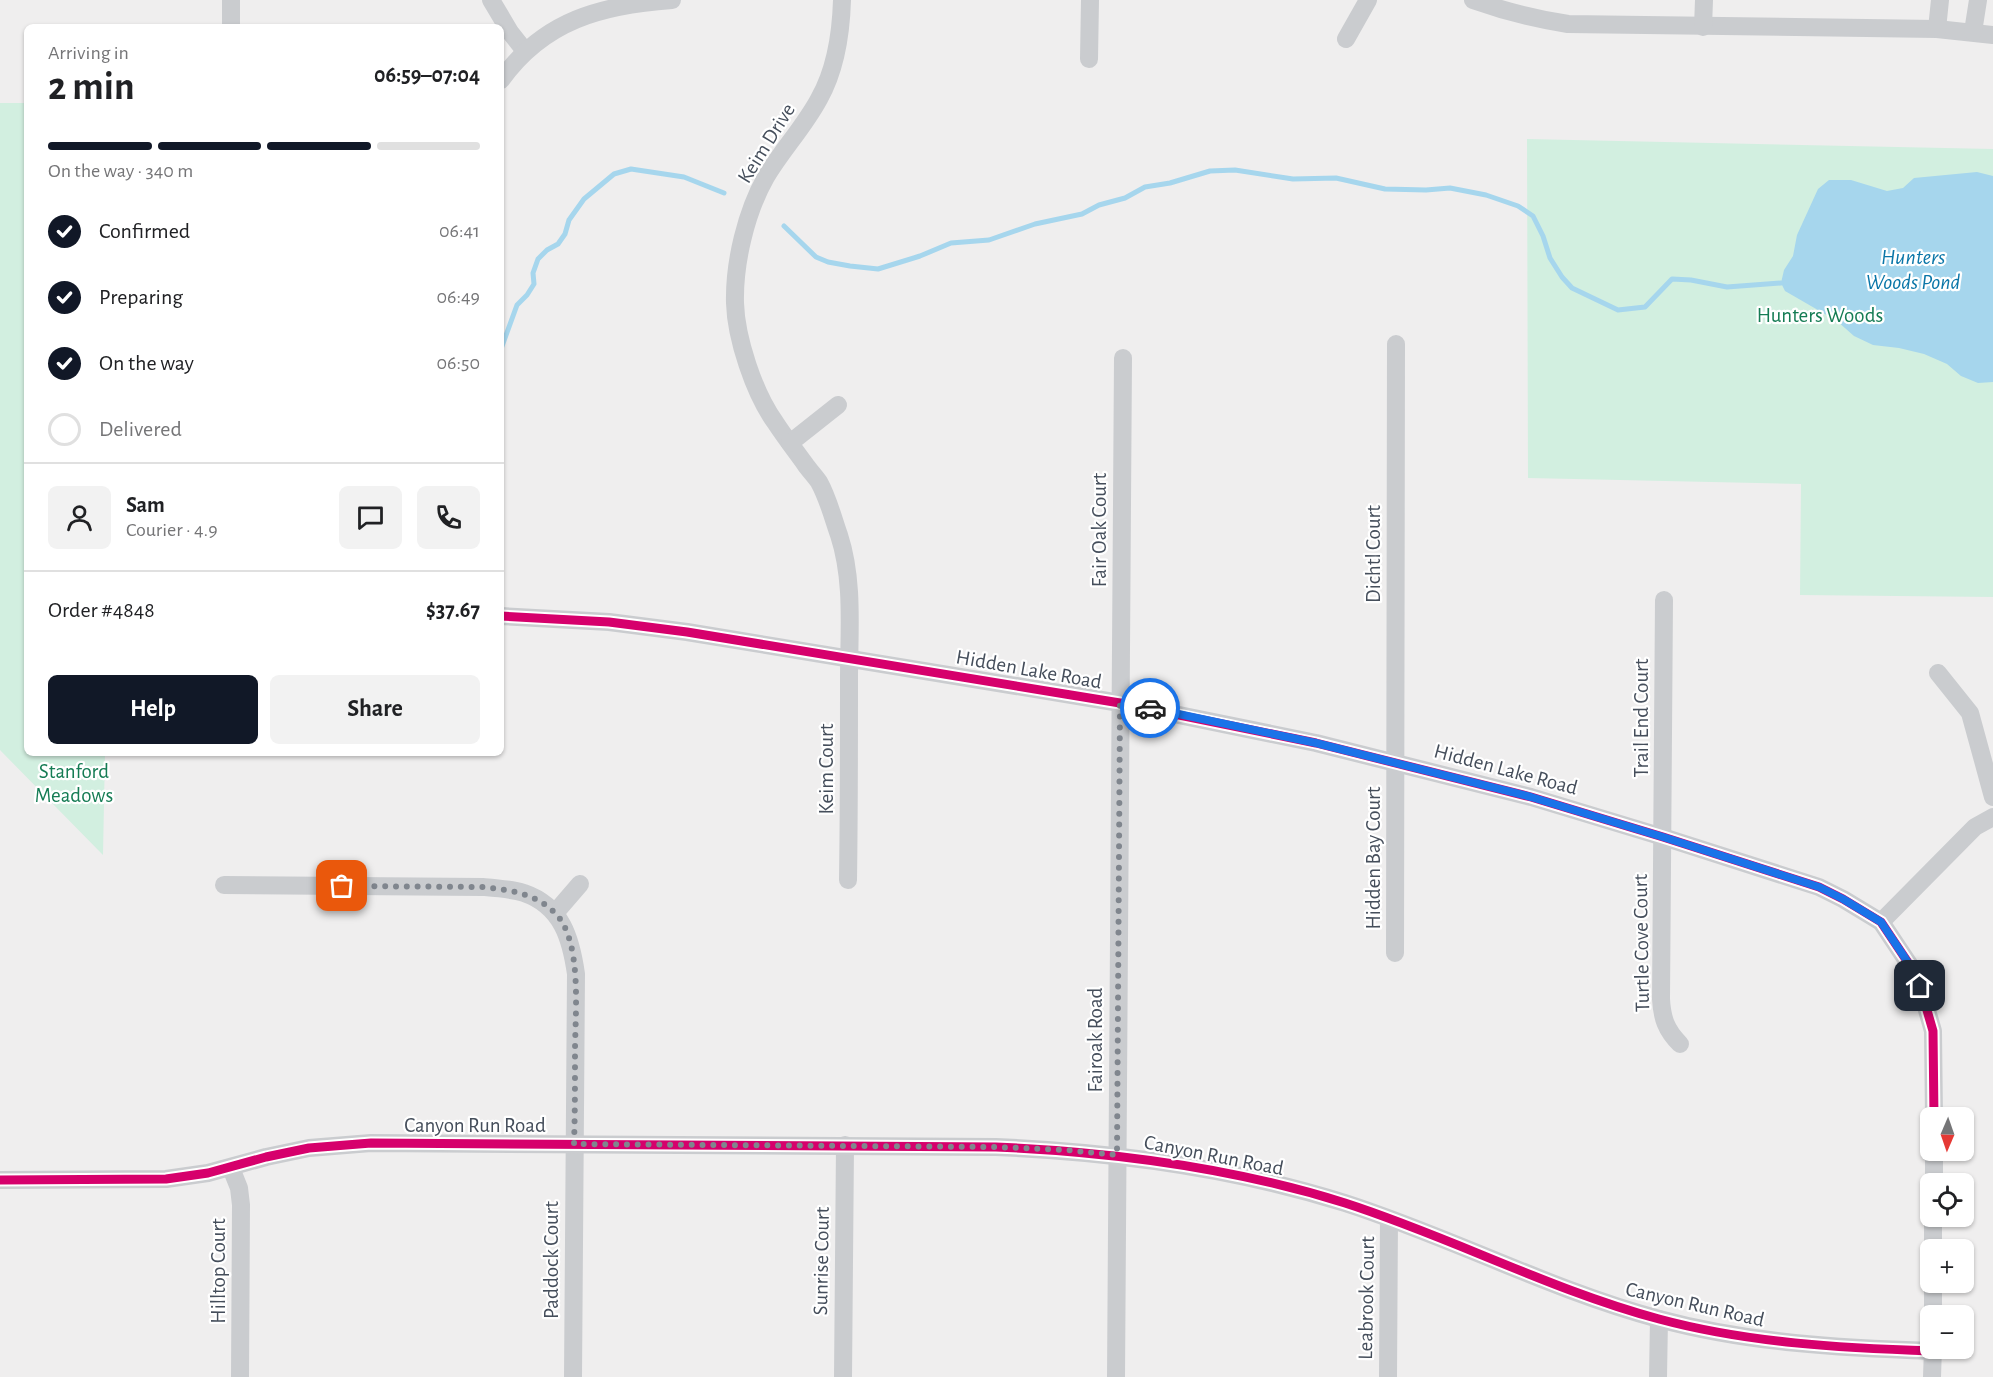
<!DOCTYPE html>
<meta charset="utf-8">
<style>
body{margin:0;font-family:"Alegreya Sans",sans-serif;background:#f2f2f2;color:#202124;height:100vh;display:flex;flex-direction:column;font-size:22px;white-space:nowrap}
*{box-sizing:border-box;margin:0}
p{font-size:20px;color:#757577}
.icon{flex:none;width:33px;height:33px;fill:none;stroke:currentColor;stroke-width:2;stroke-linecap:round;stroke-linejoin:round}
.map{position:relative;flex:1;overflow:hidden}
.panel{position:absolute;left:24px;top:24px;width:480px;height:732px;display:flex;flex-direction:column;background:#fff;border-radius:9px;box-shadow:0 2px 4px #0004}
.panel>*{flex:none}
.needle{width:39px;rotate:182deg}
.buttons{position:absolute;left:1920px;top:1107px;display:grid;gap:12px}
.buttons a{display:grid;place-items:center;width:54px;height:54px;border-radius:9px;background:#fff;box-shadow:0 2px 4px #0004;font-size:30px}
.pin{position:absolute;display:grid;place-items:center;width:51px;height:51px;color:#fff;margin:-26px;border-radius:12px;box-shadow:0 3px 9px #0006}
.courier{position:absolute;display:grid;place-items:center;width:60px;height:60px;margin:-30px;border:4px solid #1a73e8;border-radius:50%;background:#fff;color:#222;box-shadow:0 2px 8px #0007}
.overview em{font-style:normal;font-weight:700}
.overview div{display:flex;flex-direction:column-reverse}
.overview{display:flex;align-items:center;justify-content:space-between;height:102px;padding:0 24px}
h1{font-size:39px;font-weight:700;line-height:45px}
.bar{display:grid;grid-template-columns:repeat(4,1fr);gap:9px 6px;align-content:center;height:72px;padding:0 24px}
.bar i{height:8px;border-radius:4px;background:#e0e0e0}
.bar .selected{background:#111827}
.bar p{grid-column:span 4}
.line{display:flex;align-items:center;gap:15px;padding:0 24px;border-top:2px solid #e0e0e0}
.line div{flex:1}
.round{display:grid;place-items:center;flex:none;width:63px;height:63px;border-radius:9px;background:#f2f2f2}
ol{padding:0 24px;list-style:none}
li{display:flex;align-items:center;gap:18px;height:66px}
li p{margin-inline-start:auto}
li .icon{padding:6px;border-radius:50%;background:#111827;color:#fff;stroke-width:4}
li:last-child{color:#757577}
li i{width:33px;height:33px;border:3px solid #e0e0e0;border-radius:50%}
.primary-button{display:flex;gap:12px;margin-top:auto;padding:12px 24px}
.primary-button a{flex:1;height:69px;border-radius:9px;background:#111827;color:#fff;font-size:24px;font-weight:700;line-height:69px;text-align:center}
.primary-button a+a{background:#f2f2f2;color:#202124}
.map>svg:first-child{display:block}
.green{fill:#d2efe0}
.water{fill:#a6d6ed}
.lines{fill:none;stroke-linecap:round;stroke-linejoin:round}
.stream{stroke:#a6d6ed;stroke-width:5}
.street{stroke:#cacccf;stroke-width:18}
.cycleway-casing{stroke:#fff;stroke-width:13}
.cycleway{stroke:#d6006c;stroke-width:9}
.done{stroke:#80868e;stroke-width:6;stroke-dasharray:0 10.8}
.route{stroke:#1a73e8;stroke-width:8}
.labels{text-anchor:middle;stroke-width:4.5;stroke-linejoin:round;paint-order:stroke}
.street-label{font-size:21px;fill:#454e5b;stroke:#fff}
.park-label{font-size:21px;fill:#157c54;stroke:#fff}
.water-label{font-size:22px;font-style:italic;fill:#0a76a8;stroke:#fff}
</style>
<div class="map">
<svg width="1993" height="1377" viewBox="0 0 1993 1377">
<rect width="100%" height="100%" fill="#efeeee"/>
<g class="green">
<path d="M0,103H27V753H105L103,855L0,750Z"/>
<path d="M1527,139L1993,149V597L1800,595L1801,484L1528,478Z"/>
</g>
<path class="water" d="M1977,172L1993,176V382L1978,383L1961,376L1947,364L1924,354L1899,348L1873,345L1854,336L1837,321L1785,291L1781,283L1784,270L1793,256L1797,235L1818,189L1829,180H1851L1887,191L1903,188L1914,178Z"/>
<g class="lines">
<g class="stream">
<path d="M784,226L816,257L828,262L850,266L878,269L920,256L951,243L989,240L1035,224L1082,214L1099,205L1125,198L1145,187L1170,183L1210,171L1235,170L1293,179L1336,178L1385,189L1426,190L1450,188L1486,195L1518,206L1533,216L1543,236L1550,258L1562,277L1572,288L1618,310L1645,307L1672,279L1691,280L1727,287L1781,283"/>
<path d="M501,349L517,305L527,295L534,284L533,273L538,259L547,250L558,244L565,234L569,220L584,199L614,174L631,169L684,177L724,193"/>
</g>
<g class="street">
<path d="M491,0L510,32L525,51"/>
<path d="M842,0C841,34 836,69 819,99C804,127 782,150 766,177C746,212 734,263 735,303C736,338 754,393 775,422C784,436 795,450 805,464C809,470 815,476 819,482C828,498 833,518 839,535C854,581 849,631 849,679C849,746 849,813 848,880"/>
<path d="M1473,0C1504,11 1535,19 1568,24L1937,29L1993,35"/>
<path d="M231,27V0"/>
<path d="M1703,27L1704,0"/>
<path d="M1937,29L1940,0"/>
<path d="M1973,32L1978,0"/>
<path d="M1346,39L1368,0"/>
<path d="M1089,59L1090,0"/>
<path d="M501,80C544,20 602,5 672,0"/>
<path d="M790,443L838,405"/>
<path d="M1664,600L1661,999C1662,1018 1666,1030 1680,1044"/>
<path d="M501,616L609,622L687,632L1120,703L1316,743L1531,797L1663,837L1819,887L1843,899L1881,922L1909,964L1920,986L1933,1031L1934,1118"/>
<path d="M1938,673L1970,713L1993,797"/>
<path d="M224,885L483,887C496,888 511,889 524,893C562,906 571,939 576,974L573,1377"/>
<path d="M555,913L580,884"/>
<path d="M1881,922L1975,827L1993,817"/>
<path d="M1395,953L1396,344"/>
<path d="M231,1168L239,1188L241,1205L240,1377"/>
<path d="M0,1180L166,1179L208,1173L266,1157L309,1148L371,1143L996,1147C1114,1152 1231,1167 1345,1203C1451,1237 1551,1290 1659,1319C1748,1343 1841,1348 1933,1351"/>
<path d="M1934,1184V1150"/>
<path d="M1933,1250V1216"/>
<path d="M1933,1316V1282"/>
<path d="M843,1377L845,1145"/>
<path d="M1116,1377L1123,358"/>
<path d="M1388,1377L1389,1219"/>
<path d="M1658,1377L1659,1319"/>
<path d="M1932,1377L1933,1348"/>
</g>
<defs>
<g id="cycleway">
<path d="M501,616L609,622L687,632L1120,703L1316,743L1531,797L1663,837L1819,887L1843,899L1881,922L1909,964L1920,986L1933,1031L1934,1118"/>
<path d="M0,1180L166,1179L208,1173L266,1157L309,1148L371,1143L996,1147C1114,1152 1231,1167 1345,1203C1451,1237 1551,1290 1659,1319C1748,1343 1841,1348 1933,1351V1348"/>
</g>
</defs>
<use href="#cycleway" class="cycleway-casing"/>
<use href="#cycleway" class="cycleway"/>
</g>
<g class="lines">
<path class="done" d="M342,886L483,887C509,890 535,893 555,913C583,941 575,1014 575,1052C575,1082 575,1113 574,1144L996,1147L1066,1150L1117,1155L1120,703L1150,708"/>
<path class="route" d="M1150,708L1316,743L1531,797L1663,837L1819,887L1843,899L1881,922L1909,964L1920,986"/>
</g>
<g class="labels">
<g class="street-label">
<text transform="translate(766 143) rotate(-58)" y="7">Keim Drive</text>
<text transform="translate(1099 530) rotate(-90)" y="7">Fair Oak Court</text>
<text transform="translate(1373 554) rotate(-90)" y="7">Dichtl Court</text>
<text transform="translate(1029 669) rotate(10)" y="7">Hidden Lake Road</text>
<text transform="translate(1641 718) rotate(-90)" y="7">Trail End Court</text>
<text transform="translate(826 769) rotate(-90)" y="7">Keim Court</text>
<text transform="translate(1506 769) rotate(15)" y="7">Hidden Lake Road</text>
<text transform="translate(1373 858) rotate(-90)" y="7">Hidden Bay Court</text>
<text transform="translate(1641 943) rotate(-91)" y="7">Turtle Cove Court</text>
<text transform="translate(1095 1040) rotate(-90)" y="7">Fairoak Road</text>
<text x="475" y="1132">Canyon Run Road</text>
<text transform="translate(1214 1155) rotate(11)" y="7">Canyon Run Road</text>
<text transform="translate(551 1260) rotate(-90)" y="7">Paddock Court</text>
<text transform="translate(821 1261) rotate(-89)" y="7">Sunrise Court</text>
<text transform="translate(218 1271) rotate(-90)" y="7">Hilltop Court</text>
<text transform="translate(1366 1298) rotate(-89)" y="7">Leabrook Court</text>
<text transform="translate(1695 1304) rotate(13)" y="7">Canyon Run Road</text>
</g>
<g class="park-label">
<text x="1820" y="322">Hunters Woods</text>
<text x="74" y="778">Stanford<tspan x="74" dy="24">Meadows</tspan></text>
</g>
<g class="water-label">
<text x="1913" y="264">Hunters<tspan x="1913" dy="25">Woods Pond</tspan></text>
</g>
</g>
</svg>
<div class="buttons">
<a><svg class="needle" viewBox="-14 -14 28 28"><path d="M0-13l5 13h-10z" fill="#e53935"/><path d="M0 13l5-13h-10z" fill="#757577"/></svg></a>
<a><svg class="icon" aria-label="locate" viewBox="0 0 24 24"><circle cx="12" cy="12" r="6"/><path d="M12 2v4M12 18v4M2 12h4M18 12h4"/></svg></a>
<a>+</a>
<a>−</a>
</div>
<div class="pin" style="left:342px;top:886px;background:#ea580c"><svg class="icon" aria-label="bag" viewBox="0 0 24 24"><path d="M5 8h14l-1 12H6zM9 8a3 3 0 0 1 6 0"/></svg></div>
<div class="pin" style="left:1920px;top:986px;background:#1f2937"><svg class="icon" aria-label="home" viewBox="0 0 24 24"><path d="M3 11l9-7 9 7M6 9v11h12V9"/></svg></div>
<div class="courier" style="left:1150px;top:708px"><svg class="icon" aria-label="car" viewBox="0 0 24 24"><path d="M5 17H2v-5l4-1 3-4h7l3 4 3 1v5h-3M9 17h6M6 11h13"/><circle cx="7" cy="17" r="2"/><circle cx="17" cy="17" r="2"/></svg></div>
<section class="panel">
<div class="overview"><div><h1>2 min</h1><p>Arriving in</p></div><em>06:59–07:04</em></div>
<div class="bar"><i class="selected"></i><i class="selected"></i><i class="selected"></i><i></i><p>On the way · 340 m</p></div>
<ol>
<li><svg class="icon" aria-label="check" viewBox="0 0 24 24"><path d="M5 12l5 5 9-10"/></svg>Confirmed<p>06:41</p></li>
<li><svg class="icon" aria-label="check" viewBox="0 0 24 24"><path d="M5 12l5 5 9-10"/></svg>Preparing<p>06:49</p></li>
<li><svg class="icon" aria-label="check" viewBox="0 0 24 24"><path d="M5 12l5 5 9-10"/></svg>On the way<p>06:50</p></li>
<li><i></i>Delivered</li>
</ol>
<div class="line" style="height:108px"><a class="round"><svg class="icon" aria-label="person" viewBox="0 0 24 24"><circle cx="12" cy="8" r="4"/><path d="M4 21q1-7 8-7t8 7"/></svg></a><div><b>Sam</b><p>Courier · 4.9</p></div><a class="round"><svg class="icon" aria-label="chat" viewBox="0 0 24 24"><path d="M4 5h16v11H9l-5 4z"/></svg></a><a class="round"><svg class="icon" aria-label="phone" viewBox="0 0 24 24"><path d="M5 4h4l2 5-3 2q2 4 5 5l2-3 5 2v4C11 20 4 13 5 4z"/></svg></a></div>
<div class="line" style="height:78px"><div>Order #4848</div><b>$37.67</b></div>
<div class="primary-button"><a>Help</a><a>Share</a></div>
</section>
</div>
